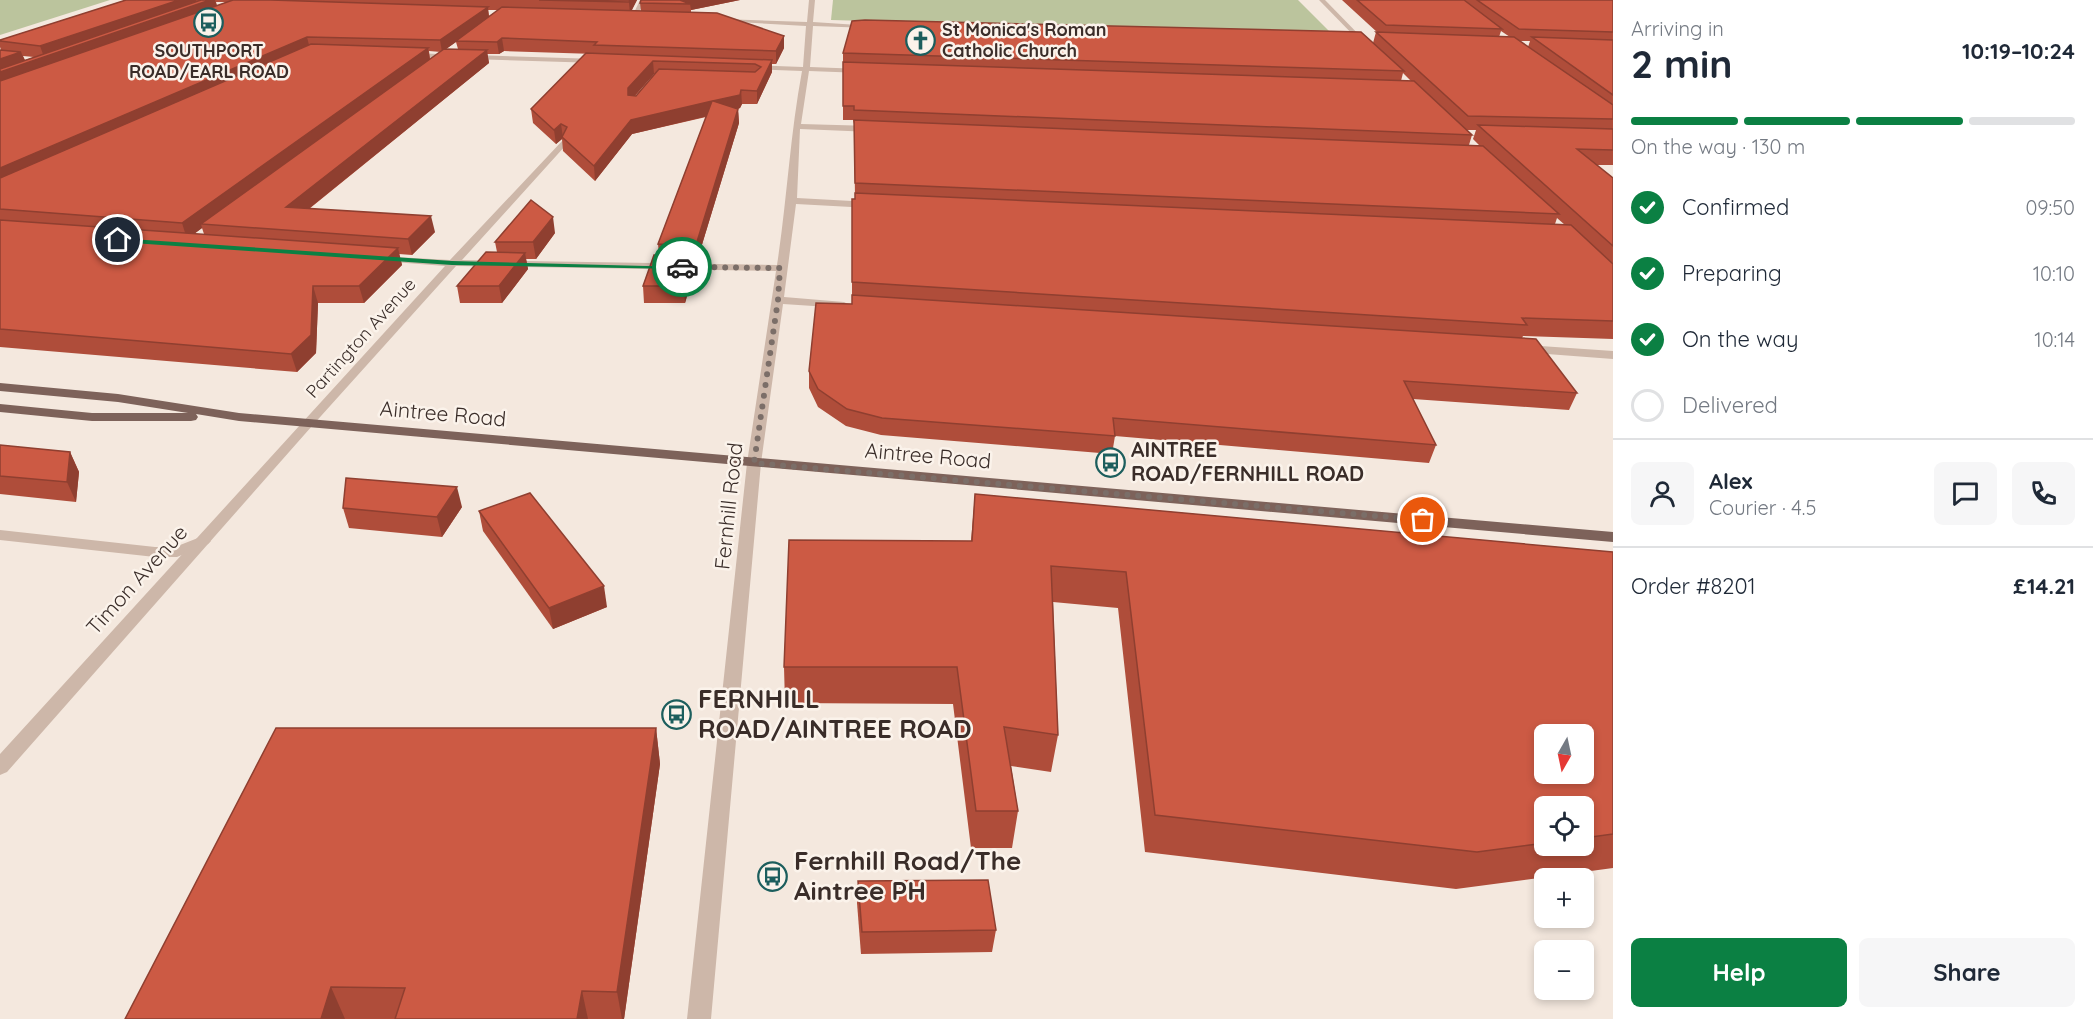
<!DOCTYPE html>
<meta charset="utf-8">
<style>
body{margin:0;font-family:Quicksand,sans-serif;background:#f6f6f7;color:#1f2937;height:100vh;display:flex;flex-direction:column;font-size:22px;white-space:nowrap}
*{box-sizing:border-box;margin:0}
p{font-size:20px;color:#747a83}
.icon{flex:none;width:33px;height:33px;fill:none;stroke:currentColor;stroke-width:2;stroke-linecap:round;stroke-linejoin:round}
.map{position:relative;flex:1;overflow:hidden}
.side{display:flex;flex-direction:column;background:#fff;width:480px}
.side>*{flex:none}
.needle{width:39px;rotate:189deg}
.controls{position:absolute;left:1534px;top:724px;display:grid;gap:12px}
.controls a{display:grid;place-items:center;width:60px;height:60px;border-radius:9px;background:#fff;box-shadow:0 3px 9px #0003;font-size:30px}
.pin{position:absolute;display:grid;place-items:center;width:51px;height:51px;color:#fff;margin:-26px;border:3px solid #fff;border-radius:50%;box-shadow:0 2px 6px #0007}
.courier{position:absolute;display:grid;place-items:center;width:60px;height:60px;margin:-30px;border:4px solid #0b8043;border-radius:50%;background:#fff;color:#222;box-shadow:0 2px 8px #0007}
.head em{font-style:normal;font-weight:800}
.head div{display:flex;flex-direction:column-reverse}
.head{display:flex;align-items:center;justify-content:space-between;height:102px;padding:0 18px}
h1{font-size:39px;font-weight:800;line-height:45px}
.bar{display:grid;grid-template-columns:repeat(4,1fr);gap:9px 6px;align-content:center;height:72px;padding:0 18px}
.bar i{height:8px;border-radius:4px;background:#e0e1e3}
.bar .current{background:#0b8043}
.bar p{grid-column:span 4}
.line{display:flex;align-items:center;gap:15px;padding:0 18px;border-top:2px solid #e0e1e3}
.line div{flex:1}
.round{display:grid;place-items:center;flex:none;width:63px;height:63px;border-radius:9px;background:#f6f6f7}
ol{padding:0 18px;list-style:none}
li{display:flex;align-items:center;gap:18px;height:66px}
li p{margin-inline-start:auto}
li .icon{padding:6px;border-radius:50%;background:#0b8043;color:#fff;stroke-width:4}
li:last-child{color:#747a83}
li i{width:33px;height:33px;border:3px solid #e0e1e3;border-radius:50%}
.action{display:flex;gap:12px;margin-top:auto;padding:12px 18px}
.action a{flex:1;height:69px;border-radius:9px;background:#0b8043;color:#fff;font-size:24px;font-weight:800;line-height:69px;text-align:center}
.action a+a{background:#f6f6f7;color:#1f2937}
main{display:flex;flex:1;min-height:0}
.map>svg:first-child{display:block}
.green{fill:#bbc49d}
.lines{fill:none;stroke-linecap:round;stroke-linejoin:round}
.service{fill:#cdb7a9;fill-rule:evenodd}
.minor{fill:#cdb7a9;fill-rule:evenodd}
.primary{fill:#7d625a;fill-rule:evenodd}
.wall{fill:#af4d3a;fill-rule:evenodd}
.shaded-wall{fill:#8f3f30}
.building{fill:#cc5a44;stroke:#8f3f30;stroke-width:1.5;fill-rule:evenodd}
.route{fill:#0b8043}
.done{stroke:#7b6e68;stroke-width:6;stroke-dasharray:0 10.8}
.labels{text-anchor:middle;stroke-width:5;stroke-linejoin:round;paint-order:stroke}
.far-poi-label{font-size:18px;font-weight:bold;fill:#3a2d29;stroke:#fbf3eb;text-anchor:start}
.far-street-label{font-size:18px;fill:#3a2d29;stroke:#fbf3eb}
.street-label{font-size:21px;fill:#3a2d29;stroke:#fbf3eb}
.poi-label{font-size:21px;font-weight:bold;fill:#3a2d29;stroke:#fbf3eb;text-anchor:start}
.near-poi-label{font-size:26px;font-weight:bold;fill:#3a2d29;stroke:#fbf3eb;text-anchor:start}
</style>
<main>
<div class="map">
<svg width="1613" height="1019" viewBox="0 0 1613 1019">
<rect width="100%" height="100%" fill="#f4e8de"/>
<g class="green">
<path d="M0,0H110L0,35Z"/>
<path d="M833,0H1298L1332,34L831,20Z"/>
</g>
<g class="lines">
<path class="service" d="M0,530L155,547H175L203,536L211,541L208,544L177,557H155L0,540Z"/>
<g class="minor">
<path d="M640,0H646L635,19H631Z"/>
<path d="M809,0H815L813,22L873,26L870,28L813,26L810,67L862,69L866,71L862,73L809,71L801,124L872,126L876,129L872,132L800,129L797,198L870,202L875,205L870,208L796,204L784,297L844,302L850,305L844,308L783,304L761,463L711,1019H687L747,463L776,271L456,266L312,426L7,772L0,775V754L445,266L381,261L376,258L377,256L450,260L563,140L567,143L566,145L462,260L777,265C787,200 790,135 802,71L751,69L747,67L751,65L803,67L806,26L720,21L723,19L807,22Z"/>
<path d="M1319,0H1325L1367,43V45H1363Z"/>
<path d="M410,53L598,59L602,61L598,63L407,57Z"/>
<path d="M1526,345L1613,351V359L1522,352L1520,349Z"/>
</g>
<path class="primary" d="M0,383L118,394L239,413L1613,532V542L239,421L196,414L198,417L196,420L191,421H92L0,412V404L92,413H188L118,402L0,391Z"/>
</g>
<g class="wall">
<path d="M126,0H637L631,11H641L640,3L740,0L691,10V12L784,36V48L776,64H772V72L757,104H742L740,108L738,109L739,123L697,261H694V272L685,303H644L643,286L659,255L658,244L706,117L632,134L595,181L563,151L562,139L556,144L533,123L531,109L595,54L504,51L499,54H487L489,63L309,209L435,232L412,255L399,254L402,265L364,303H318L316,353L297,372L0,347V50H1L0,47V40ZM216,2H226L217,6ZM488,10H498L489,16ZM456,42L458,49H446ZM429,51L441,52L430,59ZM23,56L34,57L25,60ZM654,74H655L636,96H635ZM202,228L204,234H194Z"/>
<path d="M1342,0H1613V165H1596L1613,178V339L1523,336L1522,338L1577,393L1569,410L1413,399L1436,445L1429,463L1115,436L1112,454L881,435L846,426L818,407L809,388V371L852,304V215L855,198L854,124L853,120H843V53L1373,43L1376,32L1378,33ZM1501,31L1510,37H1499ZM1519,41H1530L1528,47ZM1403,73L1411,81H1401ZM1467,130H1476L1473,139L1479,145H1469L1472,135ZM1557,218L1565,225L1555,224Z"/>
<path d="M555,233L536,259H526L528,269L502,303H460L457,286L497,252L495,242Z"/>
<path d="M0,445L70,452L79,472L76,502L0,494Z"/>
<path d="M975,494L1613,552V868L1456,889L1145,852L1118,608L1053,602L1058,735L1051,772L1011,766L1018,811L1012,848H971L953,704L785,703L784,667L971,541ZM1545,807H1584V846H1545Z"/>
<path d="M462,507L442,537L349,528L343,508Z"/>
<path d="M479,511L607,607L553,629L483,531Z"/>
<path d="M656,728L660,764L624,1019H125Z"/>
<path d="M858,881L996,930L992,952L861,954L857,903Z"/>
</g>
<g class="shaded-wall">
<path d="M179,0H196L198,4L208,0H215L218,9L0,87V59L21,52L26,63L44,57L40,46Z"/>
<path d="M630,0H637L630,14L629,2Z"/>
<path d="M680,0H740L691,10L690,4Z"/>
<path d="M488,7L489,18L442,52L440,40Z"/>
<path d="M784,36V48L776,64V51Z"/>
<path d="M307,37L310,49L0,186V168Z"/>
<path d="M502,38L504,51L499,54L497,42Z"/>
<path d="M428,48L430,60L201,224L202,228L187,239L182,223Z"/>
<path d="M487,50L489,63L291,223L286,207Z"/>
<path d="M772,60V72L757,104V91Z"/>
<path d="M653,61L654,74L629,102V109L628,88Z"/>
<path d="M741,90L742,104L740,108L714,115L713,101Z"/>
<path d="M712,101V115L632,134L595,181L594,166L631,120Z"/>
<path d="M738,109L739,123L697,261L696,245Z"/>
<path d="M561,124L563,138L562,137V139L556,144L554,130Z"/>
<path d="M431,216L435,232L412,255L408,239Z"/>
<path d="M553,217L555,233L536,259L533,242Z"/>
<path d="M398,248L402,265L364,303L359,286Z"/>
<path d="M525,253L528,269L502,303L499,286Z"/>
<path d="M693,255L694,272L685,303L684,286Z"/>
<path d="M313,286L318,303L316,353L297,372L291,354Z"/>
<path d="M70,452L79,472L76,502L67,482Z"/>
<path d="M457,487L462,507L442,537L437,517Z"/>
<path d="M604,586L607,607L553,629L549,608Z"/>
<path d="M656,728L660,764L624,1019H622L617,992Z"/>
<path d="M331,987L345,1019H321Z"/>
<path d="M582,991L588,1019H577Z"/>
</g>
<g class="building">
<path d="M126,0H179L40,46L0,41V40Z"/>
<path d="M201,0H210L0,72V69Z"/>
<path d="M233,0H271L488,7L440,40L307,37L0,168V81Z"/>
<path d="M539,0H630L629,2Z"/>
<path d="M641,0H682H680L690,4L640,3Z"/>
<path d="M1357,0H1464L1502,29L1386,25Z"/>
<path d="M1477,0H1613V32L1519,29Z"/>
<path d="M502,7L717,13L784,36L776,51L594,45L597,42L502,38L497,42L456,41Z"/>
<path d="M865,20L1361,32L1404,71L843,53L852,21Z"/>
<path d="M1376,32L1514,37L1613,105V119L1468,116Z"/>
<path d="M1532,37L1613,40V95Z"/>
<path d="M311,44L428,48L182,223L0,209V178Z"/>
<path d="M444,49L487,50L286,207L431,216L408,239L201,224Z"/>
<path d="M0,50L21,52L0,59Z"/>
<path d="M586,53L772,60L757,91L741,90L740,95L713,101L738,109L696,245L658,244L712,101L631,120L594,166L562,137L567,127L561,124L554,130L531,109ZM653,61L755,64L761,67L755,72L659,69L636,96L628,95V88Z"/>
<path d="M843,62L1414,81L1472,135L854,110V106H843Z"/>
<path d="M854,120L1483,146L1559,214L855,183Z"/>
<path d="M1478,125L1613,129V150L1577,149L1613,178V246Z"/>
<path d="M855,193L1571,225L1613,264V321L1522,318L1527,325L852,282V199H855Z"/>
<path d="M531,200L553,217L533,242H495Z"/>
<path d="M0,220L398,248L359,286H313L311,335L291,354L0,329Z"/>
<path d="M486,252L525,253L499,286H457Z"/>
<path d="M654,255H693L684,286H643Z"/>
<path d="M852,295L1536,339L1577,393L1404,381L1436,445L1113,418L1115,436L882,418L847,409L818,389L809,371L816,303L852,304Z"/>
<path d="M0,445L70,452L67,482L0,476Z"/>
<path d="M346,478L457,487L437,517L343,508Z"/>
<path d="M530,493L604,586L549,608L479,511Z"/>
<path d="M975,494L1613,552V834L1584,838V807H1545V843L1477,852L1155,815L1126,572L1051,566L1058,735L1004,727L1018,811H976L957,667H784L789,540L972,541ZM1545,735H1584V774H1545Z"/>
<path d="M276,728H656L617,992L582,991L577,1019H395L405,988L331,987L321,1019H125Z"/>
<path d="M988,880L996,930L862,932L858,881Z"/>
</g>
<path class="route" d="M116,238L452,261L686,267L682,269L452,265L118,242Z"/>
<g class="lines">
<path class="done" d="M682,267L780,268L778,300L754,463L1423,520"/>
</g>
<defs>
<symbol id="bus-ring" viewBox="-11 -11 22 22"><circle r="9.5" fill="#fbf3eb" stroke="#1c5e5d" stroke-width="1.5"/><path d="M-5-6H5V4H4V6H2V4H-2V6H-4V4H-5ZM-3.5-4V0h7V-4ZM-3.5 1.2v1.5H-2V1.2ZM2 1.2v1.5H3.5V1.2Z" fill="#1c5e5d"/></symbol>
<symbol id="church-ring" viewBox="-11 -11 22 22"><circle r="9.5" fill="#fbf3eb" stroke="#1c5e5d" stroke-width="1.5"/><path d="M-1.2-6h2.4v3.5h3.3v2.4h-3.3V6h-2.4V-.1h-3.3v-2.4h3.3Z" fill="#1c5e5d"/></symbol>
</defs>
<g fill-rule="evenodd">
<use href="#bus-ring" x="192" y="6" width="33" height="33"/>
<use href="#church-ring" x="904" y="24" width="33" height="33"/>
<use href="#bus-ring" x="1094" y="446" width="33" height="33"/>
<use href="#bus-ring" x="660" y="698" width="33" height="33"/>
<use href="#bus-ring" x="756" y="860" width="33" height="33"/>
</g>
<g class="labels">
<g class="far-poi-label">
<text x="942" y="36">St Monica's Roman<tspan x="942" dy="21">Catholic Church</tspan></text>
<text x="209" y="57" text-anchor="middle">SOUTHPORT<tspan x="209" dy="21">ROAD/EARL ROAD</tspan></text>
</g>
<g class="far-street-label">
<text transform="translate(361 338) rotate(-48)" y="6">Partington Avenue</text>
</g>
<g class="street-label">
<text transform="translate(443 414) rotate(5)" y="7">Aintree Road</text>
<text transform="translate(928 456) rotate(5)" y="7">Aintree Road</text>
<text transform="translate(729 506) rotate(-84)" y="7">Fernhill Road</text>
<text transform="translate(137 580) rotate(-48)" y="7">Timon Avenue</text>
</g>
<g class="poi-label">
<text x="1131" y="457">AINTREE<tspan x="1131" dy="24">ROAD/FERNHILL ROAD</tspan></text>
</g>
<g class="near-poi-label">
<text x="698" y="708">FERNHILL<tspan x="698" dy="30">ROAD/AINTREE ROAD</tspan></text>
<text x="794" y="870">Fernhill Road/The<tspan x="794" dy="30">Aintree PH</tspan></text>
</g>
</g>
</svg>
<div class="controls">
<a><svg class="needle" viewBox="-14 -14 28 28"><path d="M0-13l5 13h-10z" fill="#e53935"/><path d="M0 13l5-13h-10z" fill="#747a83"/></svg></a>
<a><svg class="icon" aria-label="locate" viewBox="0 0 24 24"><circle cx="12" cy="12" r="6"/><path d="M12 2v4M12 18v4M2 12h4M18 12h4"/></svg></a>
<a>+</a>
<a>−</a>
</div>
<div class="pin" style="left:1423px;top:520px;background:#ea580c"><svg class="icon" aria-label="bag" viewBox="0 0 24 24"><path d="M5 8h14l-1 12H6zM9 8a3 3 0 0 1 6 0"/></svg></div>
<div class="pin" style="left:118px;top:240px;background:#1f2937"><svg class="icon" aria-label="home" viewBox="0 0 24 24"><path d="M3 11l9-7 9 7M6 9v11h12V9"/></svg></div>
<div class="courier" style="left:682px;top:267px"><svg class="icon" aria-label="car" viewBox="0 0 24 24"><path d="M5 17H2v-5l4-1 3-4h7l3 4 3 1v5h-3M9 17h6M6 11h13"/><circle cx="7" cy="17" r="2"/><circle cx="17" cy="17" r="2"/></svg></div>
</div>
<section class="side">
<div class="head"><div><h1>2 min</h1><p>Arriving in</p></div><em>10:19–10:24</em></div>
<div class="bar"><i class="current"></i><i class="current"></i><i class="current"></i><i></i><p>On the way · 130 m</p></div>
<ol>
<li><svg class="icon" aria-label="check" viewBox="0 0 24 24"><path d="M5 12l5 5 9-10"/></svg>Confirmed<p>09:50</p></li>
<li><svg class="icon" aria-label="check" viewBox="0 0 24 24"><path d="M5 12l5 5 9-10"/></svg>Preparing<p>10:10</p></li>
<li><svg class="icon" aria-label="check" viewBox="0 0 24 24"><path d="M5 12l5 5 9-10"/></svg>On the way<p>10:14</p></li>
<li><i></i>Delivered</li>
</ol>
<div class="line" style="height:108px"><a class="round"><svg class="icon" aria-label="person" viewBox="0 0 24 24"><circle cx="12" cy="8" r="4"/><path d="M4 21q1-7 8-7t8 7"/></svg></a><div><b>Alex</b><p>Courier · 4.5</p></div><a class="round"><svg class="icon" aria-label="chat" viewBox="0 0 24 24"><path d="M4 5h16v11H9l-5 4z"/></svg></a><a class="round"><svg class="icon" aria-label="phone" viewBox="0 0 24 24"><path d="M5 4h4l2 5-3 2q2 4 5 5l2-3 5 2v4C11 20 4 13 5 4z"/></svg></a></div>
<div class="line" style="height:78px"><div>Order #8201</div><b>£14.21</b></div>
<div class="action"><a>Help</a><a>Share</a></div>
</section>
</main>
